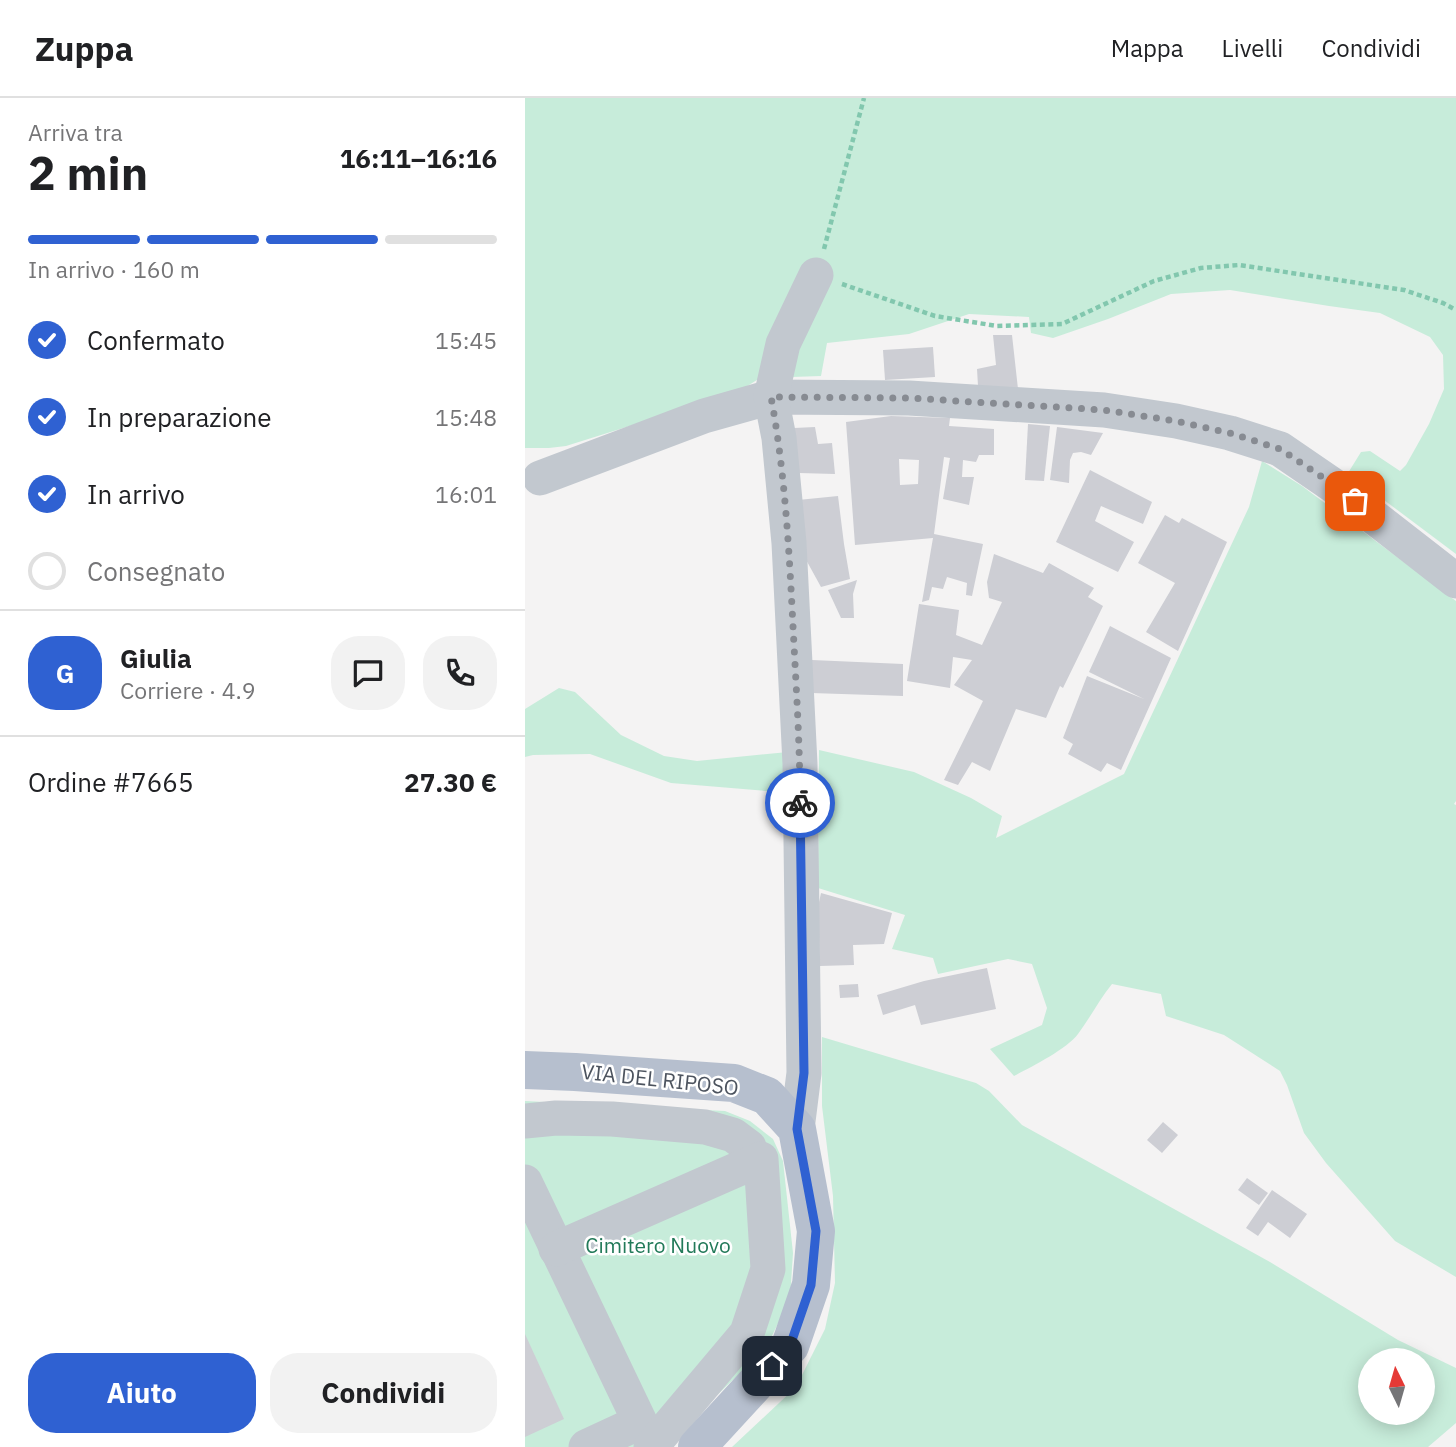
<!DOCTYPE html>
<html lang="it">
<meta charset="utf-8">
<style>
body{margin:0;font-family:"IBM Plex Sans",sans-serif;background:#f2f2f2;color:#202124;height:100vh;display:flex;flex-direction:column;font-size:26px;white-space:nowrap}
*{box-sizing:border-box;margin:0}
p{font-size:23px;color:#757577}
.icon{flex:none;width:38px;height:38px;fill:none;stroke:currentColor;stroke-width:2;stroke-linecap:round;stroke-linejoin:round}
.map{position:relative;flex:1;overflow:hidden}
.sheet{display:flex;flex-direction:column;background:#fff;width:525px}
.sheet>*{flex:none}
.needle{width:46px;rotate:355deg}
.buttons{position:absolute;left:833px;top:1250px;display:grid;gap:14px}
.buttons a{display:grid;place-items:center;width:77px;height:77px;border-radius:50%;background:#fff;box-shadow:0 4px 18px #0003;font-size:35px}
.pin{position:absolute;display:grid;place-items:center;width:60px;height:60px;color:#fff;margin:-30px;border-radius:14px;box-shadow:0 4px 10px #0006}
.courier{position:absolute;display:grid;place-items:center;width:70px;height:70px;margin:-35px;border:5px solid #2f61d2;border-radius:50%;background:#fff;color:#222;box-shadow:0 2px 9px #0007}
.summary em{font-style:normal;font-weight:800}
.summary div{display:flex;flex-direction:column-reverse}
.summary{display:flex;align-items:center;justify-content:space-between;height:119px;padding:0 28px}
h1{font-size:46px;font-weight:800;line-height:52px}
.bar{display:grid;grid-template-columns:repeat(4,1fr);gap:10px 7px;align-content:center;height:84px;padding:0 28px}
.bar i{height:9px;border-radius:5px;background:#e0e0e0}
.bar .active{background:#2f61d2}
.bar p{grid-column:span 4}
.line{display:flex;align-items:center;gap:18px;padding:0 28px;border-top:2px solid #e0e0e0}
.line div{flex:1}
.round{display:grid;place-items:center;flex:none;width:74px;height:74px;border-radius:28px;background:#f2f2f2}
ol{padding:0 28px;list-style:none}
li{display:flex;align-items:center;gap:21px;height:77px}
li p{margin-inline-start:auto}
li .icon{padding:7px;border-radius:50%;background:#2f61d2;color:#fff;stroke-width:4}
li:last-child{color:#757577}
li i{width:38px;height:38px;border:4px solid #e0e0e0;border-radius:50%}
.primary-button{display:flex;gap:14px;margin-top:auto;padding:14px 28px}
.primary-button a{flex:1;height:80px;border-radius:28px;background:#2f61d2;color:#fff;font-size:28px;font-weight:800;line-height:80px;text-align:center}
.primary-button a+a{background:#f2f2f2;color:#202124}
header{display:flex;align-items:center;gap:42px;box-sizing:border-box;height:98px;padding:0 35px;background:#fff;border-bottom:2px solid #e0e0e0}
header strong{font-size:33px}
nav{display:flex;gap:38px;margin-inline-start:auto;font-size:24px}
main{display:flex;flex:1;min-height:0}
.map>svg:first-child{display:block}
.green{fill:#c7ecda;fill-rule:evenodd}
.building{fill:#cdced4;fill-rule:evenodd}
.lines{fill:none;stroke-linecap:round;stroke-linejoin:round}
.path{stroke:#82c7ae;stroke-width:4.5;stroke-dasharray:5 3.5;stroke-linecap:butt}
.minor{stroke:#c2c8cf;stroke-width:35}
.major{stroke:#b6bfce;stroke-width:38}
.done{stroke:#878b92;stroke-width:7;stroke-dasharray:0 12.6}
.route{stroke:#2f61d2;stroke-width:9}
.labels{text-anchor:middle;stroke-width:5;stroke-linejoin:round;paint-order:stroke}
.street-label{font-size:21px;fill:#4c535e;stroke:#fff}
.park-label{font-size:21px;fill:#227a59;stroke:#fff}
</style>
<header>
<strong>Zuppa</strong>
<nav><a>Mappa</a><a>Livelli</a><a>Condividi</a></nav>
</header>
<main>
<section class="sheet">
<div class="summary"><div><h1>2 min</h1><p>Arriva tra</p></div><em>16:11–16:16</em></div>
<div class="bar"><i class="active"></i><i class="active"></i><i class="active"></i><i></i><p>In arrivo · 160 m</p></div>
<ol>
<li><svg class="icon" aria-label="check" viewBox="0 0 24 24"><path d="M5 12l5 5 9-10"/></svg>Confermato<p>15:45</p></li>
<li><svg class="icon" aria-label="check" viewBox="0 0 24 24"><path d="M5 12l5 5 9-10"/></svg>In preparazione<p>15:48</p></li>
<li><svg class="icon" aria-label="check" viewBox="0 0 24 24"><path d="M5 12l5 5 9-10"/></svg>In arrivo<p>16:01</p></li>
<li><i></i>Consegnato</li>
</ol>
<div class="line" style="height:126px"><b class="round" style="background:#2f61d2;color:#fff">G</b><div><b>Giulia</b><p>Corriere · 4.9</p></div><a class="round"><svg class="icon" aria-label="chat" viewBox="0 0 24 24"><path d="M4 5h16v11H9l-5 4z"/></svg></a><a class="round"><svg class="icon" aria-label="phone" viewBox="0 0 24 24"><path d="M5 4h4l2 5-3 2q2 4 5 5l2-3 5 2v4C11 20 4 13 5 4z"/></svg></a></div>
<div class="line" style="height:91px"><div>Ordine #7665</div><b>27.30 €</b></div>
<div class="primary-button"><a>Aiuto</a><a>Condividi</a></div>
</section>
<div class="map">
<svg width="931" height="1349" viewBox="0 0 931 1349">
<rect width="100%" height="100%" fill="#f4f3f3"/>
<g class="green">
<path d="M0,0H931V456L823,375L836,354L845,353L875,373L881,367L904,326L919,291L918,257L905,239L855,215L804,208L705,192L646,196L583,221L528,240L506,235L504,219L444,216L384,236L302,245L296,278L235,280L213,294L41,348L24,350H0Z"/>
<path d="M737,363L777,388L931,503V703L929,706L931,707V1179L870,1143L801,1065L779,1035L762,987L755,973L699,937L641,918L636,896L587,886C574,902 565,920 553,936C542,951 506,969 489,978L465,951L517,927L522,910L507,866L483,861L413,876L408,860L367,851L380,817L293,790L294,652L389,674L446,700L477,718L471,740L599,676L724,409Z"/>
<path d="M34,590L50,594L96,637L139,658L172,663L263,654L265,695L146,685L65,656L8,657L0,659V611Z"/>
<path d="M297,939L451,985L464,993L497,1027L745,1164L873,1242L931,1270V1325L903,1349H207L271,1289L300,1231L310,1185L308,1098L297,1008ZM845,1262H898V1314H845Z"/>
<path d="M0,1003L200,1013L225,1023L248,1041L258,1063L268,1155L265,1201L241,1250L138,1349H0Z"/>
</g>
<g class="building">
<path d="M468,237H487L493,291L453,288L452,271L471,267Z"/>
<path d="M408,249L410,279L360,282L358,252Z"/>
<path d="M366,318L425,320L424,328L469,331V357H454L451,364L438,362L437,379H449L444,407L418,401L425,360L419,359L409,436L458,446L447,498L441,497L442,485L422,479L418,491L407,489L404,502L397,504L408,440L330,447L321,324ZM374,361L394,362L393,386L375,387Z"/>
<path d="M503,326L525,328L519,383L500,382Z"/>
<path d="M290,329L293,346L307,345L310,376L274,375L269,330Z"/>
<path d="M532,329L578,335L566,357L556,354L548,355L545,362L544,385L525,382Z"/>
<path d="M565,372L627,404L618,426L576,408L570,423L609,444L593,474L531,444Z"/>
<path d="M313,398L319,446L325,481L296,489L274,449L273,402Z"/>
<path d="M640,417L654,425L657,420L702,444L653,553L621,534L650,485L613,465Z"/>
<path d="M469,456L518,475L524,465L569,490L563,499L578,508L538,590L535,588L521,620L491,611L465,673L447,664L433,687L419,682L458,603L429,587L447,562L428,559L425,590L382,583L394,506L434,512L431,537L457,547L477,504L464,500L462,484Z"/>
<path d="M332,482L328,496L329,520H316L303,492Z"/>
<path d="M585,528L646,560L596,672L582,665L576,674L543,656L548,646L538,640L562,578L619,601L564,574Z"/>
<path d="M287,562L378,566V598L286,595Z"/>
<path d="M296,795L367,815L359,846L328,847L329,867L295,868L293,809Z"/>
<path d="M462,870L471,911L396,927L390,907L358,917L352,897L399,883Z"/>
<path d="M333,886L334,899L315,900L314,887Z"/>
<path d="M638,1024L653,1037L637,1055L622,1042Z"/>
<path d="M722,1080L743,1095L734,1107L713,1092Z"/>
<path d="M747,1092L782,1116L765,1140L743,1124L733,1138L721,1130Z"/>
<path d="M0,1236L39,1321L0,1339Z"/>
</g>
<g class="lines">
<g class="path">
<path d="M299,151L339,0"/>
<path d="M317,186L410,218L472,228L537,226L629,183L676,170L714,167L879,192L918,205L931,212"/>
</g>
<g class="minor">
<path d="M15,380L179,318L246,299L384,300L579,312L651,323L705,335L755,351L809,388L931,483"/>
<path d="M0,1023L31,1020L87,1021L180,1029L208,1037L224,1049"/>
<path d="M272,1031L279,975L275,666L264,445L254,340L246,299L258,246L291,177"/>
<path d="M0,1084L115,1324L61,1349"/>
<path d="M31,1151L236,1061L243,1171L222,1235L126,1349"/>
</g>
<path class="major" d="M0,972L50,974L209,985L242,998L272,1031L291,1133L286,1187L265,1248L172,1349"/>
</g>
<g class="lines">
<path class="done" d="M275,705C275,646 271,587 268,528C264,451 260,374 246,299L384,300L579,312L650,323L705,335L755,351L809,387L830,403"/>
<path class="route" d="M247,1268L265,1248L286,1187L291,1133L272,1031L279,975L275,705"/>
</g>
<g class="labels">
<g class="street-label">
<text transform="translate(135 982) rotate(6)" y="7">VIA DEL RIPOSO</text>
</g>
<g class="park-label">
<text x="133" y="1155">Cimitero Nuovo</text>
</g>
</g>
</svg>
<div class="buttons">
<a><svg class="needle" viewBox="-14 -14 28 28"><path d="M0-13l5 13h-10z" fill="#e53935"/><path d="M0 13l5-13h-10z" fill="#757577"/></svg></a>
</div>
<div class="pin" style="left:830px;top:403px;background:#ea580c"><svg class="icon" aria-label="bag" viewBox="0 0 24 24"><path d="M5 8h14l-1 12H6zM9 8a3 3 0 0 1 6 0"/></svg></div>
<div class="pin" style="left:247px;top:1268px;background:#1f2937"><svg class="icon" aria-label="home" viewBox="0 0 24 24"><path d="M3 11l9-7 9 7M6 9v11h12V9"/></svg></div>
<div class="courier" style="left:275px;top:705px"><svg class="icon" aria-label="bike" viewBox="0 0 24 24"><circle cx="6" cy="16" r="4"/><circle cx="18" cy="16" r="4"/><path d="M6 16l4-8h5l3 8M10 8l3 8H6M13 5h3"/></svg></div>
</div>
</main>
